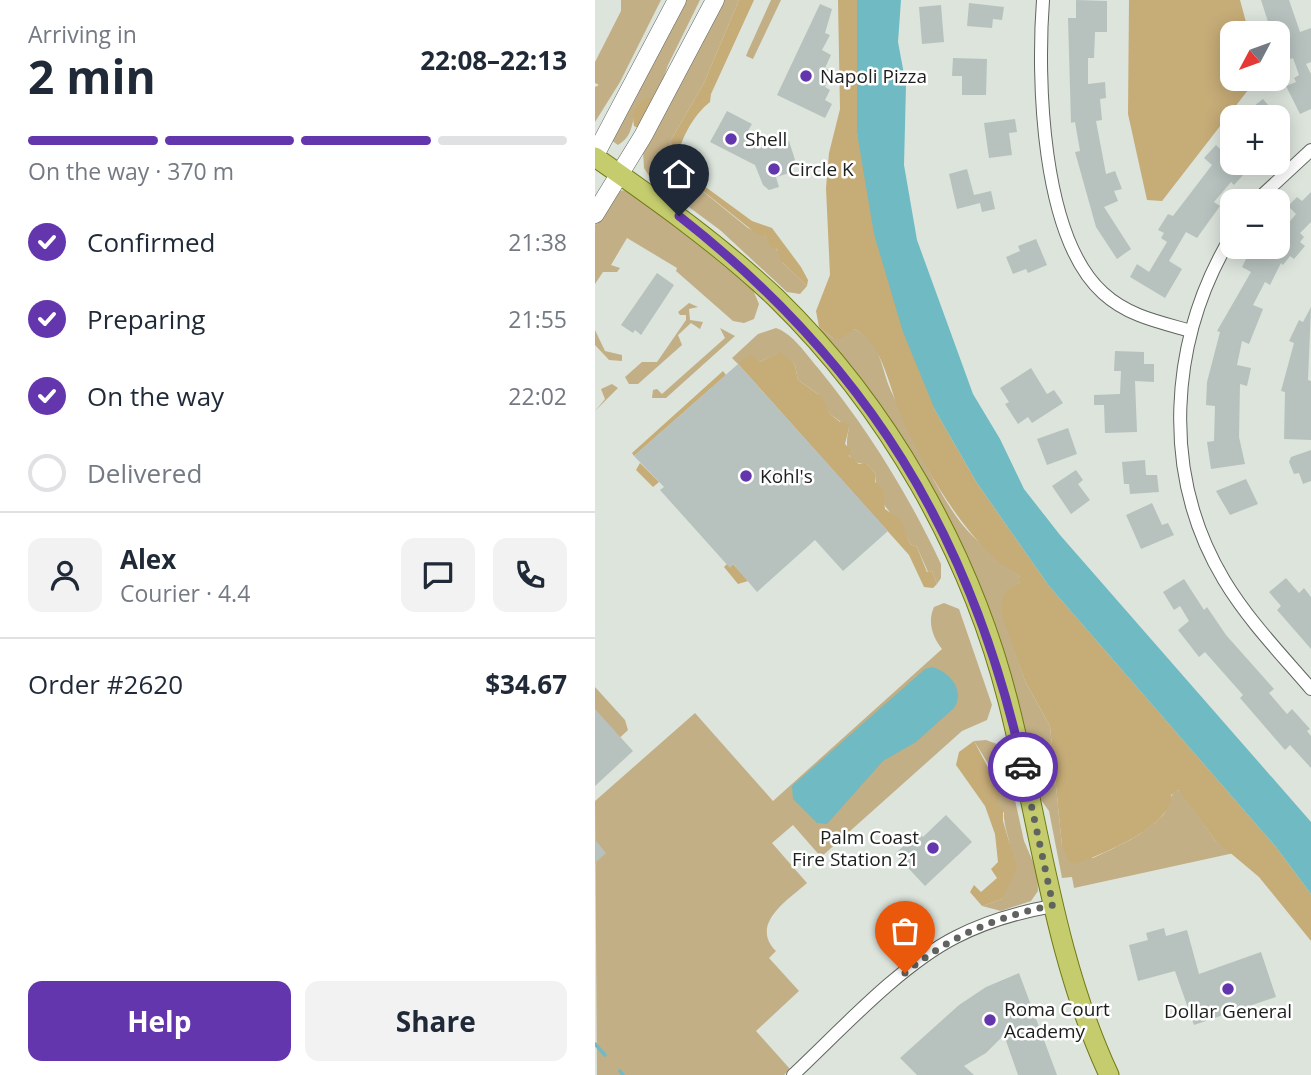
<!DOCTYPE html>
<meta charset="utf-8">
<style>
body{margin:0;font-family:"Open Sans",sans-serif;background:#f2f2f3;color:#1f2937;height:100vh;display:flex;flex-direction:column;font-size:26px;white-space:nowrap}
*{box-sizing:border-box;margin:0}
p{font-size:23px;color:#747a83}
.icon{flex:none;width:38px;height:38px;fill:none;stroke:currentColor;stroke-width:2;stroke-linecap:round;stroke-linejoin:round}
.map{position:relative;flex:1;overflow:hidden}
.drawer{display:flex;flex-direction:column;background:#fff;width:595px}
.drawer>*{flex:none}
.needle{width:46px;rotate:229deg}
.controls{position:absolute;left:625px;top:21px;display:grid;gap:14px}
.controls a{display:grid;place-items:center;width:70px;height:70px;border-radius:14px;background:#fff;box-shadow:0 4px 18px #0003;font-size:35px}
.pin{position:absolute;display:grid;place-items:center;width:60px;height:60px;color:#fff;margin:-72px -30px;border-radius:50% 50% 50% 0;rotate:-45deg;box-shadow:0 0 7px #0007}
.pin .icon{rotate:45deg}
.courier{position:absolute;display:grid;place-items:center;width:70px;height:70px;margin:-35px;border:5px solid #6436ae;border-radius:50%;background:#fff;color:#222;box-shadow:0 2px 9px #0007}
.headline em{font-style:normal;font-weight:700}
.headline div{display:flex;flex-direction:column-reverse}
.headline{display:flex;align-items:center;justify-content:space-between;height:119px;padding:0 28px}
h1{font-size:46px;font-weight:700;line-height:52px}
.bar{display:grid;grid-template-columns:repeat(4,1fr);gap:10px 7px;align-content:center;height:84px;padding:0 28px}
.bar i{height:9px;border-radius:5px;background:#e0e1e3}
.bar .active{background:#6436ae}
.bar p{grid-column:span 4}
.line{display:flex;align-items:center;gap:18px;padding:0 28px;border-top:2px solid #e0e1e3}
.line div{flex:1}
.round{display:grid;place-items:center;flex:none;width:74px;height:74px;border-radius:14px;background:#f2f2f3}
ol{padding:0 28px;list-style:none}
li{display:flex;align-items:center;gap:21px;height:77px}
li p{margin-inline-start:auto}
li .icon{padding:7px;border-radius:50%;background:#6436ae;color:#fff;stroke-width:4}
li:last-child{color:#747a83}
li i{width:38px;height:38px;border:4px solid #e0e1e3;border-radius:50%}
.action{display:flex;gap:14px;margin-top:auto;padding:14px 28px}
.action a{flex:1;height:80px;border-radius:14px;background:#6436ae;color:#fff;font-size:28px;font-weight:700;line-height:80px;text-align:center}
.action a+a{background:#f2f2f3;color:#1f2937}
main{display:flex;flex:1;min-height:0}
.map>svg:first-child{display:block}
.green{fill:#c3af86}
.forest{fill:#c6ac77}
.water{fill:#6fbac3}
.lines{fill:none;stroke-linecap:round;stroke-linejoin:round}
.stream{stroke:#6fbac3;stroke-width:3.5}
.building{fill:#b7c2bf}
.street-casing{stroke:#5f655f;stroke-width:14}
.secondary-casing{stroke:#5f655f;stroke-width:19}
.primary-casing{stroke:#707911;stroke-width:21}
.street{stroke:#fff;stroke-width:12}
.secondary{stroke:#fff;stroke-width:18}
.primary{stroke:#c4cc6d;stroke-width:19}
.done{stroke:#606460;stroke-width:7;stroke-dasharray:0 12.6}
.route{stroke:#6436ae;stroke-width:9}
.poi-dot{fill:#6436ae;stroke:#fff;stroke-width:2.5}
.labels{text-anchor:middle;stroke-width:5;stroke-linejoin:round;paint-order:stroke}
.poi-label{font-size:19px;fill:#1d1f1d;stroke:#fff;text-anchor:start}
</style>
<main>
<section class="drawer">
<div class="headline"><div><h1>2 min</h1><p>Arriving in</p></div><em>22:08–22:13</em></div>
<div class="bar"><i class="active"></i><i class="active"></i><i class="active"></i><i></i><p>On the way · 370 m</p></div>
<ol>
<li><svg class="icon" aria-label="check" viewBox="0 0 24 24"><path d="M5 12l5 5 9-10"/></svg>Confirmed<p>21:38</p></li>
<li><svg class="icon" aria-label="check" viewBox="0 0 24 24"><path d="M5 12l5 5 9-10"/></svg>Preparing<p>21:55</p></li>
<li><svg class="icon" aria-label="check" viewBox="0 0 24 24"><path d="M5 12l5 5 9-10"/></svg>On the way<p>22:02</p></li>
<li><i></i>Delivered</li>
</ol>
<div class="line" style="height:126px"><a class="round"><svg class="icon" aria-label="person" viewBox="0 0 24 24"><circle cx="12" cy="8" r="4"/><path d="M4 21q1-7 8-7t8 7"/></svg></a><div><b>Alex</b><p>Courier · 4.4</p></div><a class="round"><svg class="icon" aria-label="chat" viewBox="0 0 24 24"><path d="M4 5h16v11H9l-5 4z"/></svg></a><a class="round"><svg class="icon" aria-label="phone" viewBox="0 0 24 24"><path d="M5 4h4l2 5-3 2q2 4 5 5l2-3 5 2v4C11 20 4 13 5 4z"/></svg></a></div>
<div class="line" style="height:91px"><div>Order #2620</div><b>$34.67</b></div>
<div class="action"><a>Help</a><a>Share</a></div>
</section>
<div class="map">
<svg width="716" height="1075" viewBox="0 0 716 1075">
<rect width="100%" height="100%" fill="#dce4dc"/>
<g class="green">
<path d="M26,0H66L25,82L0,122V87L4,85L0,83V62L26,11Z"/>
<path d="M90,0H105L73,65L61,100L46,102C34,117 42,134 23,145L16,140Z"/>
<path d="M127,0H144L109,83L76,140L73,163L153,228L171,236L187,256V262L212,286L205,294L192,292L125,230L56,179L49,168L48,151Z"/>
<path d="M176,0H186L158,59L151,56L153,51Z"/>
<path d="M32,190L55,205L158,290L164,304L159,319L149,323L138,321L81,271L82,268L32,238L16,265L25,268L22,272H8L0,284V225L23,191Z"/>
<path d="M94,303L103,307L94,309L95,320L108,322L105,329L96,323L83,335L87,345L43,384H34L30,377L47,362H62L91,320V315H85L83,312Z"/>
<path d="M224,327L238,338L259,329C288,341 285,370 298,395C319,437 337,485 366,523C384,545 405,559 425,577V582L410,593L415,636L430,681L455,726L467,846L498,858C522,847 549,835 568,815C575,807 572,793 585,790L620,840L639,853L479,888L477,877L467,878L454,811L441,793L395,624Z"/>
<path d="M125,328L140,336L71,398H57L58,390L62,389L67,394L130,338Z"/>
<path d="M181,328C198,334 211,354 223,368C273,429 313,494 346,564V578L342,584L337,571L333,572L322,547L315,544C307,518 277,504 281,474L272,464C250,465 250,444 254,428L235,414L223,394L203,380L200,365L185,353L164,362L143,364L137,358L163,334Z"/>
<path d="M0,330L10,351L27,355V361L14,360L0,345Z"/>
<path d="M17,384L23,388L0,411L10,399L6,389Z"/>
<path d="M349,603L364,609L397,705L392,720L367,731L226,857L198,825L177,843L212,883C193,900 154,924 181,951L174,958L204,991L161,1031L195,1069L189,1075H2L0,801L100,713L178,801L347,649C338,638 332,622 339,607Z"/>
<path d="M0,687L30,720L33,730L0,761Z"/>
<path d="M391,740L402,744L411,759L429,841L442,871L443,891L436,901L406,911L387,906L407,899C410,884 418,867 416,852C415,839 408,825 409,813L403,804L394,765L379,741Z"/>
</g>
<g class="forest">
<path d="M144,0H159L116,94L115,102C99,114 82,143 82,166L157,221L177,228L206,267L213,280L212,286L187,262L182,249L175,247L171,236L163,235L73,163L76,140L109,83Z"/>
<path d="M243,0H262V133L340,410L382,483L454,586L681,847L716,894V941L664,877L620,840L584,790L576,795C577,827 505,855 480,864L474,862L467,846L455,726L430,681L408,618L406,605L410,592L425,582V577C416,569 404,563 395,554C359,518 332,471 310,425C295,395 289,341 259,329L245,339L238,338L224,327L221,311L235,275L231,188L234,153L245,109Z"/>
<path d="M534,0H645L654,33H637V79L660,81L567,201L552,200L533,114Z"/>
<path d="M53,97L61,100L45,129L39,126C36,113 42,102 53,97Z"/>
<path d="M186,352L200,365L203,380L227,397L235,414L245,422H250L254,428L250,444L256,450L254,456L264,464H272L281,474L280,482L288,490L290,509L306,520L315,544L322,547L332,572L337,571L342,584L338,588L329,587L314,555L143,364L157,354L164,362Z"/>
<path d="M128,371L131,375L39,456L37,453Z"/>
<path d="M45,463L64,482L58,487L41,470Z"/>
<path d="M132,564L135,567L138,564L153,581L143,584L129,567Z"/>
<path d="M379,741L405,790L403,804L408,809V821L422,868L407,899L387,906L375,892L379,885L386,892L402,878L396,869L403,862L400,834L390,806L361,765L364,752Z"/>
</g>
<g class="water">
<path d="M262,0H306L303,42L311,85L309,165L322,240L378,394L405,439L429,489L465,535L716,822V894L681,847L454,586L382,483L340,410L308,332L279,234L262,133Z"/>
<path d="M337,667C354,671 371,691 359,708L321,742L288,761L232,824L222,823L198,799L197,786L330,669Z"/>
</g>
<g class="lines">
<g class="stream">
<path d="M0,1044L10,1055"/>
<path d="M25,1071L28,1075"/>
</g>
</g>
<g class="building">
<path d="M481,0L512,1V32H500L499,58H493V84L510,82L511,98L505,99L507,120L501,121L511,174L520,171L527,189L519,191L523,201L509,207L536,249L522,259L501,227L480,152L485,151L480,122L476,123L473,18H481Z"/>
<path d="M666,0H694L705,32L716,28V62L711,64L716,74V109L705,114L691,86L701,82L699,78L704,75L698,58L692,60L680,26L675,28Z"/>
<path d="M374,3L409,7L407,20L398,19L397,28L372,26Z"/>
<path d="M225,4L237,9L230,33L235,35L227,50L236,55L230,68L237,72L230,87L235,90L230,100L237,104L230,118L182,95Z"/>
<path d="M346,5L349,42L327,44L324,7Z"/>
<path d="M358,58L392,59L391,95H367V76H357Z"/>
<path d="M668,99L695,131L682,141V117H645Z"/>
<path d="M132,111L157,124L150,136L170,147L194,141L201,163L196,165L198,172L181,177L184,187L174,190L168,185L160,165L115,142Z"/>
<path d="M420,119L422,132L414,133L417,155L394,158L389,123Z"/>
<path d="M621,145L630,154L637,147V163H659L639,185L636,182L619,202L625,206L602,238L591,232L574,261L587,269L570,298L535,277L542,264L554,272L572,242L566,238L569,233L563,230L573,214L578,216L617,165L609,158Z"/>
<path d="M372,169L379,195L396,191L400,209L387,212L385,203L362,209L354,174Z"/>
<path d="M716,192V222L705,233L709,237L705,242L710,246L699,259L695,256L688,265L686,263L675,285L670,282L658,305L668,309L654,344L647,341L642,365L656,368L652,386L645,384L644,437L650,464L616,469L612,442L619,441L620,406L611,405L612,382L625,332L622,331L656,272L647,267L657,247H682V237L701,214L693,206L702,197L707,201Z"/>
<path d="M441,239L452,265L433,273L431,269L418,274L411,257L425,251L423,246Z"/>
<path d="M62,273L79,285L46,335L40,330L38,333L26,325Z"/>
<path d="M716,307L713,380L716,381V440L689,439L690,392L686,391L699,343L694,341L704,320L708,322Z"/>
<path d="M520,351L549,352V364H559V382L540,381L542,432L510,433L509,405H499V395L525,394L526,371H519Z"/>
<path d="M143,364L293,531L248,571L220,540L162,592L138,564L135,568L65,490L69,487L39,456Z"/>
<path d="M436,368L452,394L459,390L468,403L437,423L433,417L423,424L410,404L414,402L405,388Z"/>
<path d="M473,428L482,454L452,465L442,439Z"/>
<path d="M716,450V481L708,484L704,473L699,474L694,462L696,457Z"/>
<path d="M550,460L551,475H562L564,492L535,494L534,484H529L527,462Z"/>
<path d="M481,470L488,480L483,484L495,500L476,514L457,486Z"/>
<path d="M651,479L663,504L635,515L621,491Z"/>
<path d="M557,503L567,525L573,523L579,535L546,549L531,515Z"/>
<path d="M691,578L704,593L709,588L716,597V649L682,610L686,606L674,592Z"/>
<path d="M589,579L609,610L612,607L631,635L679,689L674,693L692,714L697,709L715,729L712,731L716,736V768L695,745L690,750L645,698L648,695L610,652L604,657L583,630L594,621L585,606L579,610L568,592Z"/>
<path d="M0,709L38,751L0,786Z"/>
<path d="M351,815L377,842L330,886L300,854L323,832L328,837Z"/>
<path d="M0,840L11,853L0,863Z"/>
<path d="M569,928L571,936L592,930L604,974L666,952L681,997L599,1025L580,971L543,981L534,945L553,940L551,933Z"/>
<path d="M424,973L462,1075H423L409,1035L391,1053L369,1066L379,1075H322L305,1058L364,1005L391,987Z"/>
</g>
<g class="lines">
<defs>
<g id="street">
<path d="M448,0C442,79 446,237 508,293C533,316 564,322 596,331"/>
<path d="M661,201L716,150"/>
<path d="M637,235C574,340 565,473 629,580C653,620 686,654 716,689"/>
<path d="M198,1075C245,1031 304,966 361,937C392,921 424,912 458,906"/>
</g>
<g id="secondary">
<path d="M0,155L82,0"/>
<path d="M0,214L48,136L120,0"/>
</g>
<path id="primary" d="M0,157C63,201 125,245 181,298C292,406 375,552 413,701C445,826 459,957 514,1075"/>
</defs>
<use href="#street" class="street-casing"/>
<use href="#secondary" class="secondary-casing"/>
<use href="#primary" class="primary-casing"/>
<use href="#street" class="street"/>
<use href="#secondary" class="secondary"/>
<use href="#primary" class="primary"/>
</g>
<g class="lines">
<path class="done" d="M310,973C355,936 401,917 458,905L428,767"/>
<path class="route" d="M84,216C272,363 377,535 428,767"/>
</g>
<g class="poi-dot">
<circle cx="211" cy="76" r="7"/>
<circle cx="136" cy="139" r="7"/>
<circle cx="179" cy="169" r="7"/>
<circle cx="151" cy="476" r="7"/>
<circle cx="338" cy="848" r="7"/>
<circle cx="633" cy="989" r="7"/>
<circle cx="395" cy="1020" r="7"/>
</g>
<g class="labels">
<g class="poi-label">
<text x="225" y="83">Napoli Pizza</text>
<text x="150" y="146">Shell</text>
<text x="193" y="176">Circle K</text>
<text x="165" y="483">Kohl's</text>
<text x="324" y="844" text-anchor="end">Palm Coast<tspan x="324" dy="22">Fire Station 21</tspan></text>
<text x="409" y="1016">Roma Court<tspan x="409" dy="22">Academy</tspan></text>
<text x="633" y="1018" text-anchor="middle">Dollar General</text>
</g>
</g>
</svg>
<div class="controls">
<a><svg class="needle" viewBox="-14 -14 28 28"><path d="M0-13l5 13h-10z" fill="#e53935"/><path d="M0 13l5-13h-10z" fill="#747a83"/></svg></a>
<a>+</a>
<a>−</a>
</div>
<div class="pin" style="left:310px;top:973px;background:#ea580c"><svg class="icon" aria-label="bag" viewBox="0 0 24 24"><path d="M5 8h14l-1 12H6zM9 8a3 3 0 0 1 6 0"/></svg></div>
<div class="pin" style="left:84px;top:216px;background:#1f2937"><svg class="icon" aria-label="home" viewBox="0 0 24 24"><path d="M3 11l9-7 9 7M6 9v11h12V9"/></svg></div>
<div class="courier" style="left:428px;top:767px"><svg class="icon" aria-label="car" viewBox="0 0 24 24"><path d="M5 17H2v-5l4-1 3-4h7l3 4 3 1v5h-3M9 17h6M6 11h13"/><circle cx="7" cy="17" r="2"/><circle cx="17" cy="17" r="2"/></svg></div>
</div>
</main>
